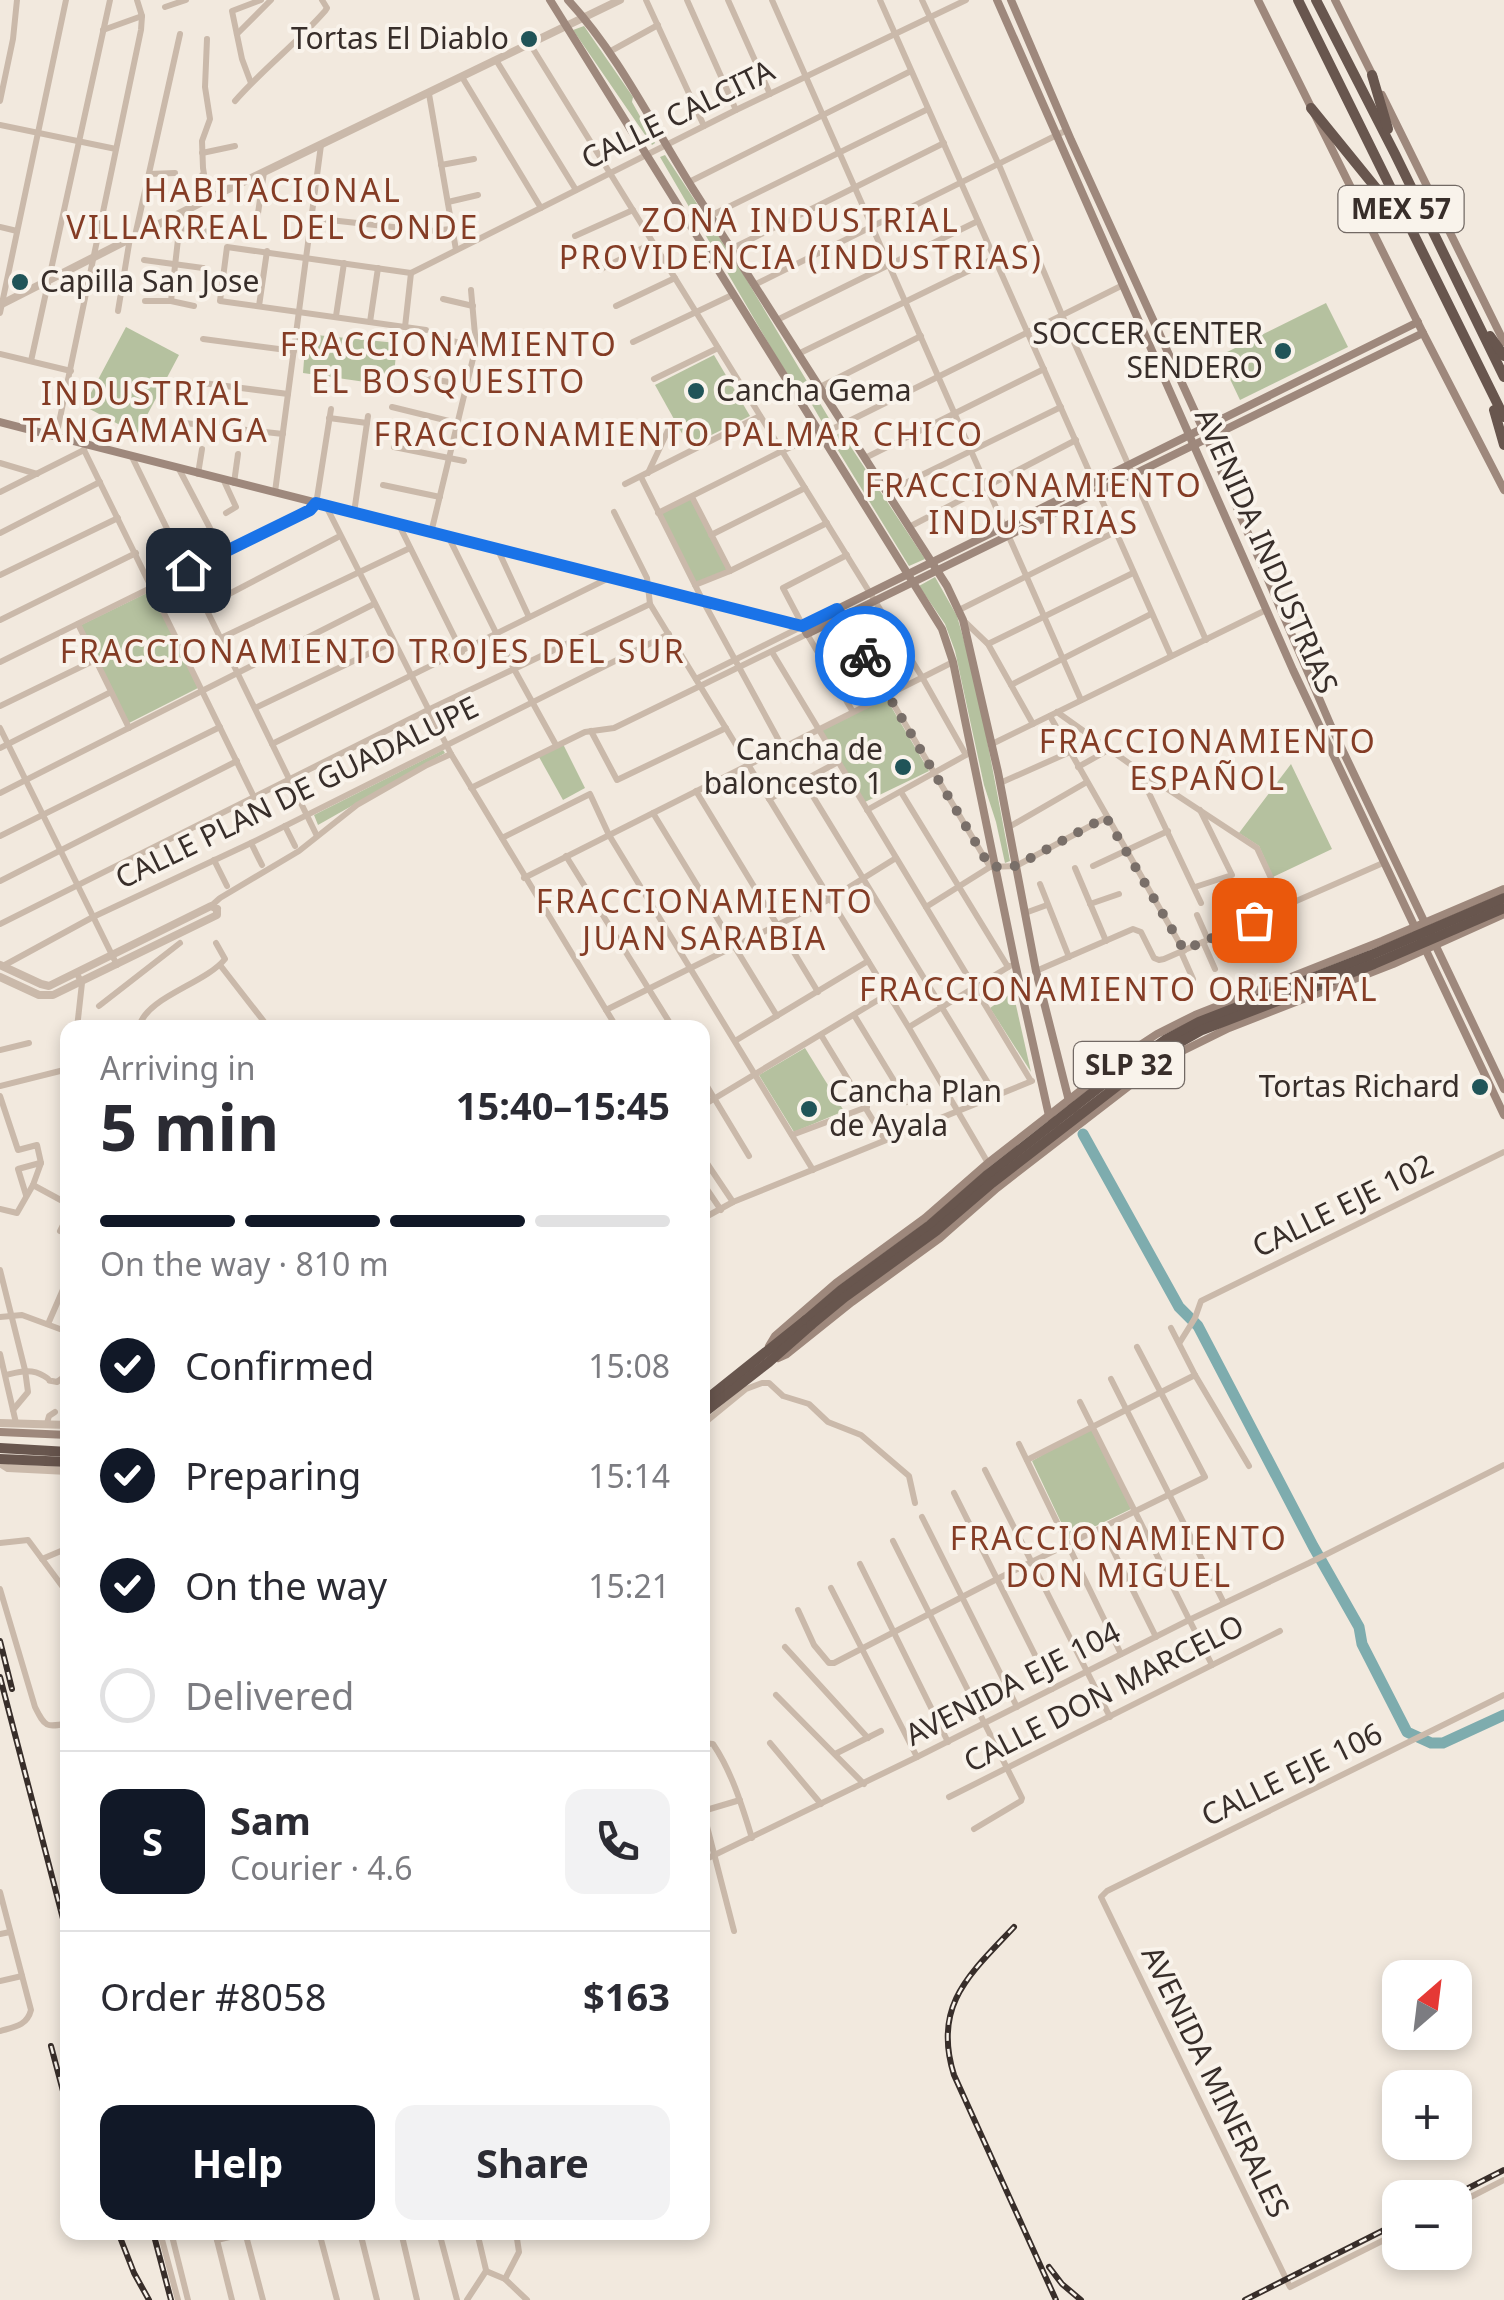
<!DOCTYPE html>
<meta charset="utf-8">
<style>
body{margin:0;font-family:"Noto Sans",sans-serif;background:#f2f2f3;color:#2b2b33;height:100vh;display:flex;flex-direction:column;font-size:38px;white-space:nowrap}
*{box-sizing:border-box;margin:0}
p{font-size:32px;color:#7c7c81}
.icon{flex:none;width:55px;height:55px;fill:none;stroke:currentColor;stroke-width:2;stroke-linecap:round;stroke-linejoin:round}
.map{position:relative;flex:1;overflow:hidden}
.sheet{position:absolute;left:60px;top:1020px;width:650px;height:1220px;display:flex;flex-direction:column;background:#fff;border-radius:20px;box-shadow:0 5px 15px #0003}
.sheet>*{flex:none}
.needle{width:65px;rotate:28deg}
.controls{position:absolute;left:1382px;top:1960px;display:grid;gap:20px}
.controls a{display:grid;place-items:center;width:90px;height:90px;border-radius:20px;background:#fff;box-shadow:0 5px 15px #0003;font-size:50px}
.pin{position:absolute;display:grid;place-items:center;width:85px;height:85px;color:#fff;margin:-42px;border-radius:20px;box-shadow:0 5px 15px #0006}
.courier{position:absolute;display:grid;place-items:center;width:100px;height:100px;margin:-50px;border:8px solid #1a73e8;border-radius:50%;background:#fff;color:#222;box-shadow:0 2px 12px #0007}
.headline em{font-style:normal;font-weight:700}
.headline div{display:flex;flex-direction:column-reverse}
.headline{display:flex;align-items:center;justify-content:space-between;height:170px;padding:0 40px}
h1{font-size:65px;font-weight:700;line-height:75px}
.bar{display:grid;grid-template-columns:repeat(4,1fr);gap:15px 10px;align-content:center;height:120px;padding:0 40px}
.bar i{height:12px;border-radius:8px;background:#e1e1e2}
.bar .active{background:#111827}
.bar p{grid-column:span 4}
.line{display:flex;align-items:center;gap:25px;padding:0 40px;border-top:2px solid #e1e1e2}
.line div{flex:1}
.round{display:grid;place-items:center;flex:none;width:105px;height:105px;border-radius:20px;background:#f2f2f3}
ol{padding:0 40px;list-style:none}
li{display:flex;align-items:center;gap:30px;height:110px}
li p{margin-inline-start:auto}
li .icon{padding:10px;border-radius:50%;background:#111827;color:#fff;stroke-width:4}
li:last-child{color:#7c7c81}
li i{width:55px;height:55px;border:5px solid #e1e1e2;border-radius:50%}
.primary-button{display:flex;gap:20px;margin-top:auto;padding:20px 40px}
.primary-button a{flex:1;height:115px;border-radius:20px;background:#111827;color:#fff;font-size:40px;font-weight:700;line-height:115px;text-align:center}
.primary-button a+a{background:#f2f2f3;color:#2b2b33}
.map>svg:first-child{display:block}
.green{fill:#b5c19f}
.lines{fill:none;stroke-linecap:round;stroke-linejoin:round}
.river{stroke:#7eacae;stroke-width:11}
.minor{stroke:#cab9aa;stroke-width:6}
.tertiary{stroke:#cab9aa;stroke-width:8}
.secondary{stroke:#9e887c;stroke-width:8}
.trunk{stroke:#68564e;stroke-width:10}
.rail-casing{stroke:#382e2a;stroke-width:6}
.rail{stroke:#f9f3eb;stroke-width:2.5;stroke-dasharray:8;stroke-linecap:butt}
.trunk-bridge{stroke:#68564e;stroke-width:10}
.done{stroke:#796f69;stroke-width:10;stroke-dasharray:0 18}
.route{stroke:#1a73e8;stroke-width:12}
.poi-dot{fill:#205458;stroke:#f9f3eb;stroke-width:4}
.labels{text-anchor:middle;stroke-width:8;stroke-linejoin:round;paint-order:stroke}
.shield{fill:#f9f3eb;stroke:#726964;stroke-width:2.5}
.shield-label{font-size:28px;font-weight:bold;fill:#382e2a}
.poi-label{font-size:30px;fill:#382e2a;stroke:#f9f3eb;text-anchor:end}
.street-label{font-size:30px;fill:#382e2a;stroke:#f9f3eb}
.neighbourhood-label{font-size:32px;letter-spacing:2.5px;fill:#843c25;stroke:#f9f3eb}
</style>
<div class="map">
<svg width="1504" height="2300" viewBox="0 0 1504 2300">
<rect width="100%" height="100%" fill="#f2e9de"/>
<g class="green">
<path d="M584,26L633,97L632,102L655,143L652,145L573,30Z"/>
<path d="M665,155L742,272L830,420L822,422L800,384L795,385L777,358L660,157Z"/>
<path d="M1326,303L1348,347L1240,400L1219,356Z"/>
<path d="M126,327L179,355L137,434L84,406Z"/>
<path d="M306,334L397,343L393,386L303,373Z"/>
<path d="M714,355L750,416L689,446L655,385Z"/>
<path d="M841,432L925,559L909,566L831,439Z"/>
<path d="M691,498L729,570L696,584L661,514Z"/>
<path d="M935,577L957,616L968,655L984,724L1010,861L1005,863L996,822L984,785L955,651L945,624L919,586Z"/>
<path d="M151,591L198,688L129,723L81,625Z"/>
<path d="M886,698L929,771L865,802L820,731Z"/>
<path d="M563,744L585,788L563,800L539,757Z"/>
<path d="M443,750L445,753L318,825L314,815Z"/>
<path d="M1291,764L1332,849L1273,877L1259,846L1239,833Z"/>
<path d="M1013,992L1031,1072L990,1008Z"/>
<path d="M805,1048L844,1111L794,1132L759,1075Z"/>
<path d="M1093,1426L1131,1509L1069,1539L1032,1461Z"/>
</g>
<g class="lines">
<path class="river" d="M1083,1134L1179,1307L1198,1326L1313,1546L1359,1627L1362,1644L1407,1732L1431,1743H1443L1504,1715"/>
<g class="minor">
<path d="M646,0L704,126"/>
<path d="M687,0L736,110"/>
<path d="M728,0L770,94"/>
<path d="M772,0L1081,700"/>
<path d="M880,0L1171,656"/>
<path d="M922,0L999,165L1062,315L1206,640"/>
<path d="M165,7L186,0"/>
<path d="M103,30L142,16"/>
<path d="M237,34L271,0"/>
<path d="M207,39L205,87L210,119L202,141L203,168L206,186L214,196"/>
<path d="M530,44L922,677L966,755"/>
<path d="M609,52L658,25"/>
<path d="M496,60L576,190"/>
<path d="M462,77L541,208"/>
<path d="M251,83L242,59L232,11L261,0"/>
<path d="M429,94L456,250"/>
<path d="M0,101L13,39L17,0"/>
<path d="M235,101C263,69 297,43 325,11L327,8L322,0"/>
<path d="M0,125L116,149"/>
<path d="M202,153L235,146"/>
<path d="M441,165L474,159"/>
<path d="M149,174L175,173"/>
<path d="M689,182L911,71"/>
<path d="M448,202L478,195"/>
<path d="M197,205L202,175"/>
<path d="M710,216L928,109"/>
<path d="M312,218L429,231L452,229"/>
<path d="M0,227L17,231"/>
<path d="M256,227L264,172"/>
<path d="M180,228L209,232"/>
<path d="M135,236L180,34"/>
<path d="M575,236L633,210"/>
<path d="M731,249L944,143"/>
<path d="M144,260L203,268"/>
<path d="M599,270L653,243"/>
<path d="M411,273L736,110L966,0"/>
<path d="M411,273L227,247L220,301L426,330"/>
<path d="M754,285L1067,130"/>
<path d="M443,299L473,306"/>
<path d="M145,301H171L194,306"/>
<path d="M171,301L181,213"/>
<path d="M259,306L267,251"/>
<path d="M616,306L675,278"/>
<path d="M118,311L130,238"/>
<path d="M0,313L66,0"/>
<path d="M336,316L344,263"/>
<path d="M777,320L978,221"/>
<path d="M370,322L378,268"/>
<path d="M405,327L411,273"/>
<path d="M203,339L294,351"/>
<path d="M443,339L488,349"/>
<path d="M633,342L732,295"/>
<path d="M0,354L71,371"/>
<path d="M798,354L995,258"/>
<path d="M31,361L110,0"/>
<path d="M407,375L467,385"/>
<path d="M654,379L718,348"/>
<path d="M195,382L288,394"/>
<path d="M820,387L921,336"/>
<path d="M392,407L457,423"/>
<path d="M329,418L367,423"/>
<path d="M185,423L283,434"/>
<path d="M56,437L141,30L142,16L137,0"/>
<path d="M394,447L464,461"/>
<path d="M84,450L254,797"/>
<path d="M132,457L317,836"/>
<path d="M865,458L1044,369"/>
<path d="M0,463L37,474"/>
<path d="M179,469L223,553"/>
<path d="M648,473L671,424"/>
<path d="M198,474L202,449"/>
<path d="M641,477L703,601L783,748"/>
<path d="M224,481L236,507L226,513"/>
<path d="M234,483L238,454"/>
<path d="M625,484L760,416"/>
<path d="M383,485L440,497"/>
<path d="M0,492L84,450L85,446"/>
<path d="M275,492L321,145"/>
<path d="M887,492L1061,407"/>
<path d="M692,497L730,571"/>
<path d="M326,506L451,754L617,1028"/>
<path d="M614,512L647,578L650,604L909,1028L988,1163"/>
<path d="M354,513L368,416"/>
<path d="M658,513L782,451L843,424L1123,285"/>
<path d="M399,525L462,652"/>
<path d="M909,527L1076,440"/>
<path d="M0,533L100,482"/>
<path d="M431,533L476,346L471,290"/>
<path d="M711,535L805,488"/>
<path d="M449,538L514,669L556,745"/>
<path d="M498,550L529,617"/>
<path d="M0,575L118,518"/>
<path d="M695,585L730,571L827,523"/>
<path d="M206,606L340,536"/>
<path d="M837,609L990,867"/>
<path d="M959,610L1115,532"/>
<path d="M0,620L136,553"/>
<path d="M963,620L988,644L1033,724"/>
<path d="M78,624L129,728"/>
<path d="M221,638L410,548"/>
<path d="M988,644L1133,573"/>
<path d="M772,652L1031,1081"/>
<path d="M0,662L309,510L316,503L317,498L331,409"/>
<path d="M696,679L803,626L783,588L847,555"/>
<path d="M1011,685L1151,614"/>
<path d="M0,706L95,660"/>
<path d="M255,708L393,642"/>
<path d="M1057,712L1137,769L1257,848L1284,906"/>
<path d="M1050,716L1184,951"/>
<path d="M0,728L117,965"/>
<path d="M591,731L617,780L726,728"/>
<path d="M272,744L611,577"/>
<path d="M992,744L1266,610"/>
<path d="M0,748L111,692"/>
<path d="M1078,767L1110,749"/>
<path d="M1138,770L1201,903"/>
<path d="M803,780L996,1096"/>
<path d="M1000,783L1070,752"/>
<path d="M471,788L585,732L614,728L807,634L853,712"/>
<path d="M696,791L818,992"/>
<path d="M901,792L1008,967"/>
<path d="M0,793L374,604"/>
<path d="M769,799L838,762"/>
<path d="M867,810L966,755"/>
<path d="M653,813L777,1016"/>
<path d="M285,826L295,846"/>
<path d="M1009,827L1087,782"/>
<path d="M0,836L220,727"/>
<path d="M502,838L590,794L609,835L813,1170"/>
<path d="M251,843L262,865"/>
<path d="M566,856L673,1028"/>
<path d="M214,860L227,886"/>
<path d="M1093,866L1168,831"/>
<path d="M1075,868L1106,941"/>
<path d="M524,878L953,662"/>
<path d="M0,881L237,761"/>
<path d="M1040,884L1069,957"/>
<path d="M1195,887L1232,875L1200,810"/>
<path d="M1090,904L1119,894"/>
<path d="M211,906L220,898L299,851L357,805L427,765L451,754"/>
<path d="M926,907L990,867L1016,866L1107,817"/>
<path d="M1278,909L1289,936"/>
<path d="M1025,913L1047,905"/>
<path d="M1197,915L1208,940"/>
<path d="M0,924L428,710L650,604"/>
<path d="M1203,942L1215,969"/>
<path d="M1181,952L1193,979"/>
<path d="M220,965L269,1028"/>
<path d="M3,966L93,917L251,843L669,634"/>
<path d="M1036,971L1133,929L1141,932L1154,958L1159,960L1164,959L1383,863"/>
<path d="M77,974L82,983L77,1028"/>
<path d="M99,1006L180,943"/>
<path d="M606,1010L830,899L896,858"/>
<path d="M854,1015L907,1102"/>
<path d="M139,1027C146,997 205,984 225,959L216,943"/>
<path d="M909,1027L1010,966"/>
<path d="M821,1035L885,1140"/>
<path d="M735,1041L868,961"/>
<path d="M0,1050L29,1043"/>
<path d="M702,1078L749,1156"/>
<path d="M0,1086L68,1069"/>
<path d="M0,1096L18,1150L37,1145L41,1163"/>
<path d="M702,1106L888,994"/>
<path d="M792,1135L867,1107"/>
<path d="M702,1156L733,1202"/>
<path d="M702,1182L721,1210"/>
<path d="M33,1185L68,1204"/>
<path d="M26,1195L18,1169L40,1163"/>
<path d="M0,1209L17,1213L33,1185L41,1163"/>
<path d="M702,1219L733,1202L1032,1081"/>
<path d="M60,1231L68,1215"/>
<path d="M0,1270L25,1370L28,1392L13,1410"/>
<path d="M0,1317L22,1315L68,1332"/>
<path d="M48,1324L68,1278"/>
<path d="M1171,1328L1195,1375L1249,1466"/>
<path d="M1180,1342L1195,1318L1201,1301L1504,1152"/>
<path d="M0,1354L16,1423"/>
<path d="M6,1375C19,1372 31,1368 44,1376C56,1383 42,1379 57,1382L68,1374"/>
<path d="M1111,1379L1224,1603"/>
<path d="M1080,1402L1212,1665"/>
<path d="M47,1423L49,1416L55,1412"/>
<path d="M702,1425L746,1389L762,1383H769L783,1396L809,1404L828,1422L861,1435L909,1476L915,1503"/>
<path d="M1019,1444L1121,1654"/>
<path d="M1027,1460L1195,1375"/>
<path d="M985,1470L1110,1717"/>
<path d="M954,1493L1052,1689"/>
<path d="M922,1517L1017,1707"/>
<path d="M1102,1528L1156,1637"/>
<path d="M893,1541L1022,1798L1021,1801L974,1829"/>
<path d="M0,1543L28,1540L68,1594"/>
<path d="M42,1559L68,1548"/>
<path d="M860,1564L948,1742"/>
<path d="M831,1588L917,1757"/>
<path d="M0,1589L35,1707C45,1727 46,1728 68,1723"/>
<path d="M798,1610L814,1645L829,1663H834L997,1579L1205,1477L1137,1347"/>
<path d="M785,1647L868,1738"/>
<path d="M776,1695L864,1784"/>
<path d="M703,1743L713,1744C732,1772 742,1806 752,1838"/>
<path d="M770,1743L821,1804"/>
<path d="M835,1754L881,1731"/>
<path d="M949,1797L1280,1631"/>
<path d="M703,1811L734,1931"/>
<path d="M703,1811L740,1800"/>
<path d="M702,1861L917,1757L1189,1620L1309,1563L1504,1465"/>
<path d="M0,1892L31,2010C27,2026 14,2027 0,2031"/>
<path d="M0,1934L10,1932"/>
<path d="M0,1981L22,1976"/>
<path d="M1455,2205L1504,2180"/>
<path d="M160,2232L178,2300"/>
<path d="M171,2232L188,2300"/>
<path d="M215,2232L232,2300"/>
<path d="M245,2232L263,2300"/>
<path d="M319,2232L337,2300"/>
<path d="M360,2232L377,2300"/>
<path d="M401,2232L417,2300"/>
<path d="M439,2232L457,2300"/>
<path d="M477,2232L486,2270"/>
<path d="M557,2232L558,2234"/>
<path d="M1400,2232L1290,2287L1101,1897L1107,1891L1504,1695"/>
<path d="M217,2240L250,2232"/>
<path d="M486,2271L505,2279L527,2300"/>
<path d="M505,2279L519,2252L516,2232"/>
<path d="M467,2300L486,2271"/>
</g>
<g class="tertiary">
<path d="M0,305L214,196L620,0"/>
<path d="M0,965L41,984L49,986L211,906L217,909"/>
<path d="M0,977L39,995H53L217,915V909"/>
<path d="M0,1423L68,1425"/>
<path d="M0,1463L8,1468L68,1471"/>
</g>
<g class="secondary">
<path d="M550,0L942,629L953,662L1015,963L1049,1116L1064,1136"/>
<path d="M568,0C619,55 653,126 693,189C778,322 862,454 947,586L963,620L998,772L1036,971L1069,1101L1083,1121"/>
<path d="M997,0L1293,670L1504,1115"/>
<path d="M1011,0L1071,140L1207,438L1331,726L1504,1089"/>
<path d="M1258,0L1423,333L1504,490"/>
<path d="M1335,0L1374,78"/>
<path d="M1382,95L1504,342"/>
<path d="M0,422C267,492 535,558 803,626L807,634L1423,333"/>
<path d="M803,626L1418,322"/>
<path d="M769,1346L775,1336L836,1283L925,1218L988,1163L1134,1049L1157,1034L1195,1015L1382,941L1504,889"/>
<path d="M778,1358L787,1354L852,1302L940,1238L997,1188L1160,1062L1229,1028L1393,964L1504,914"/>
<path d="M0,1432L68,1435"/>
</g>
<g class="trunk">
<path d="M1298,0L1504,417"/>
<path d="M1316,0L1395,154L1504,377"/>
<path d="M1372,75L1388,129"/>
<path d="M1311,108L1402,220"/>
<path d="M1490,336L1504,356"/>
<path d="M1494,410L1504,445"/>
<path d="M702,1403L806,1320"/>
<path d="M702,1414L769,1362L811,1325"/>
<path d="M0,1448L68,1452"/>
<path d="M0,1459L68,1462"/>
</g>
<defs>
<g id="rail">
<path d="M0,1641L12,1689"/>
<path d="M0,1677L68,1938"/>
<path d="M1014,1927C970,1974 932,2005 954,2075L1056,2300"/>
<path d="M51,2046L68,2110"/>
<path d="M1449,2198L1504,2170"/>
<path d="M118,2232L134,2273L149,2300"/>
<path d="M153,2232L171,2300"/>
<path d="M1049,2267L1062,2284L1081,2300"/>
<path d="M1245,2300L1400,2222"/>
</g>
</defs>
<use href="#rail" class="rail-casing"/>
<use href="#rail" class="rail"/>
<g class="trunk-bridge">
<path d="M806,1320L841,1290L930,1225L986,1176L1111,1078L1165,1040L1199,1022L1371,955L1504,898"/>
<path d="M811,1325L845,1297L936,1231L992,1183L1156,1056L1202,1030L1374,964L1504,908"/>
</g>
</g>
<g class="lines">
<path class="done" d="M865,656L990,867L1016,866L1106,817L1184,950L1254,920"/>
<path class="route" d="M188,570L310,510L316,503L802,626L837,609L865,656"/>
</g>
<g class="poi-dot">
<circle cx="529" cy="39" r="10"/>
<circle cx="20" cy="282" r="10"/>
<circle cx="1283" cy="351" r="10"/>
<circle cx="696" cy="391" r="10"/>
<circle cx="903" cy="767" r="10"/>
<circle cx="1480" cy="1087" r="10"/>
<circle cx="809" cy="1109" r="10"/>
</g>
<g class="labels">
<g class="shield">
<rect x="1338.5" y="186" width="125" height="46" rx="8"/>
<rect x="1074" y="1042" width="110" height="46" rx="8"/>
</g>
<g class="shield-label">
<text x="1401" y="219">MEX 57</text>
<text x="1129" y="1075">SLP 32</text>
</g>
<g class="poi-label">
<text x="509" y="49">Tortas El Diablo</text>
<text x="40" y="292" text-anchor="start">Capilla San Jose</text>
<text x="1263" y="344">SOCCER CENTER<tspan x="1263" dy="34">SENDERO</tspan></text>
<text x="716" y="401" text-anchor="start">Cancha Gema</text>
<text x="883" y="760">Cancha de<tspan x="883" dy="34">baloncesto 1</tspan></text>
<text x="1460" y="1097">Tortas Richard</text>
<text x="829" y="1102" text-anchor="start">Cancha Plan<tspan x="829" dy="34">de Ayala</tspan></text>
</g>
<g class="street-label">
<text transform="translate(678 115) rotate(-26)" y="10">CALLE CALCITA</text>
<text transform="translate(1266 551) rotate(66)" y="10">AVENIDA INDUSTRIAS</text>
<text transform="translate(297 793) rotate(-26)" y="10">CALLE PLAN DE GUADALUPE</text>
<text transform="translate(1343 1206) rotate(-26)" y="10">CALLE EJE 102</text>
<text transform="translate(1013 1684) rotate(-27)" y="10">AVENIDA EJE 104</text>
<text transform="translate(1104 1694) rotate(-27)" y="10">CALLE DON MARCELO</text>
<text transform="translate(1292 1775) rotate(-26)" y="10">CALLE EJE 106</text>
<text transform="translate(1215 2082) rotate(64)" y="10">AVENIDA MINERALES</text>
</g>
<g class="neighbourhood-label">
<text x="273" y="202">HABITACIONAL<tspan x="273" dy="37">VILLARREAL DEL CONDE</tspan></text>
<text x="801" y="232">ZONA INDUSTRIAL<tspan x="801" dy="37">PROVIDENCIA (INDUSTRIAS)</tspan></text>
<text x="449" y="356">FRACCIONAMIENTO<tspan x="449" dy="37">EL BOSQUESITO</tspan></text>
<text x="146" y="405">INDUSTRIAL<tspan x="146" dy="37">TANGAMANGA</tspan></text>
<text x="679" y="446">FRACCIONAMIENTO PALMAR CHICO</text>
<text x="1034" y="497">FRACCIONAMIENTO<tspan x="1034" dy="37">INDUSTRIAS</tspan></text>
<text x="373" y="663">FRACCIONAMIENTO TROJES DEL SUR</text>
<text x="1208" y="753">FRACCIONAMIENTO<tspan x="1208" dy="37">ESPAÑOL</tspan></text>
<text x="705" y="913">FRACCIONAMIENTO<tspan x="705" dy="37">JUAN SARABIA</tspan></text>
<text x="1119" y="1001">FRACCIONAMIENTO ORIENTAL</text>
<text x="1119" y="1550">FRACCIONAMIENTO<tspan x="1119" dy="37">DON MIGUEL</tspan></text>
</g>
</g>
</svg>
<div class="controls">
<a><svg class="needle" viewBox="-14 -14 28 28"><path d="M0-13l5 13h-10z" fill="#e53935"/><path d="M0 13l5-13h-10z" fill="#7c7c81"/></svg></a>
<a>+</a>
<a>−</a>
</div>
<div class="pin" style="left:1254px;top:920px;background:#ea580c"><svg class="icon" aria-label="bag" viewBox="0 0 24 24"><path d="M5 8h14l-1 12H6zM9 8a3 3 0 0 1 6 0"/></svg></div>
<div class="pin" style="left:188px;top:570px;background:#1f2937"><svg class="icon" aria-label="home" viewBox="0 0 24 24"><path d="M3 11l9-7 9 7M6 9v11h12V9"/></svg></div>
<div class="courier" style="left:865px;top:656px"><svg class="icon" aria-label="bike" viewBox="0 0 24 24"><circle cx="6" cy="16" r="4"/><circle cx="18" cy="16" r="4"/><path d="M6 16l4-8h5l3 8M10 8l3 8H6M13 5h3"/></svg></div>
<section class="sheet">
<div class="headline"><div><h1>5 min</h1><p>Arriving in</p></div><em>15:40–15:45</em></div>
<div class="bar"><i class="active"></i><i class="active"></i><i class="active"></i><i></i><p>On the way · 810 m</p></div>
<ol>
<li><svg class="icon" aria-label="check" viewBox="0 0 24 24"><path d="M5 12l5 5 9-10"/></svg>Confirmed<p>15:08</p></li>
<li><svg class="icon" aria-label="check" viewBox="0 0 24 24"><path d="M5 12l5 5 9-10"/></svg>Preparing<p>15:14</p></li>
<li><svg class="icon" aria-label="check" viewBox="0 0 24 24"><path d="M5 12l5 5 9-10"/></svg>On the way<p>15:21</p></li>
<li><i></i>Delivered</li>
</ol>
<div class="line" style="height:180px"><b class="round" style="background:#111827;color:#fff">S</b><div><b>Sam</b><p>Courier · 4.6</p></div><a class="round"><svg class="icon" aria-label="phone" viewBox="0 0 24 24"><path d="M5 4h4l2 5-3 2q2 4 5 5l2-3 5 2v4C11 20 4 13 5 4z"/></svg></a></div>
<div class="line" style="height:130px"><div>Order #8058</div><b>$163</b></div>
<div class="primary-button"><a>Help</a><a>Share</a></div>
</section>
</div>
